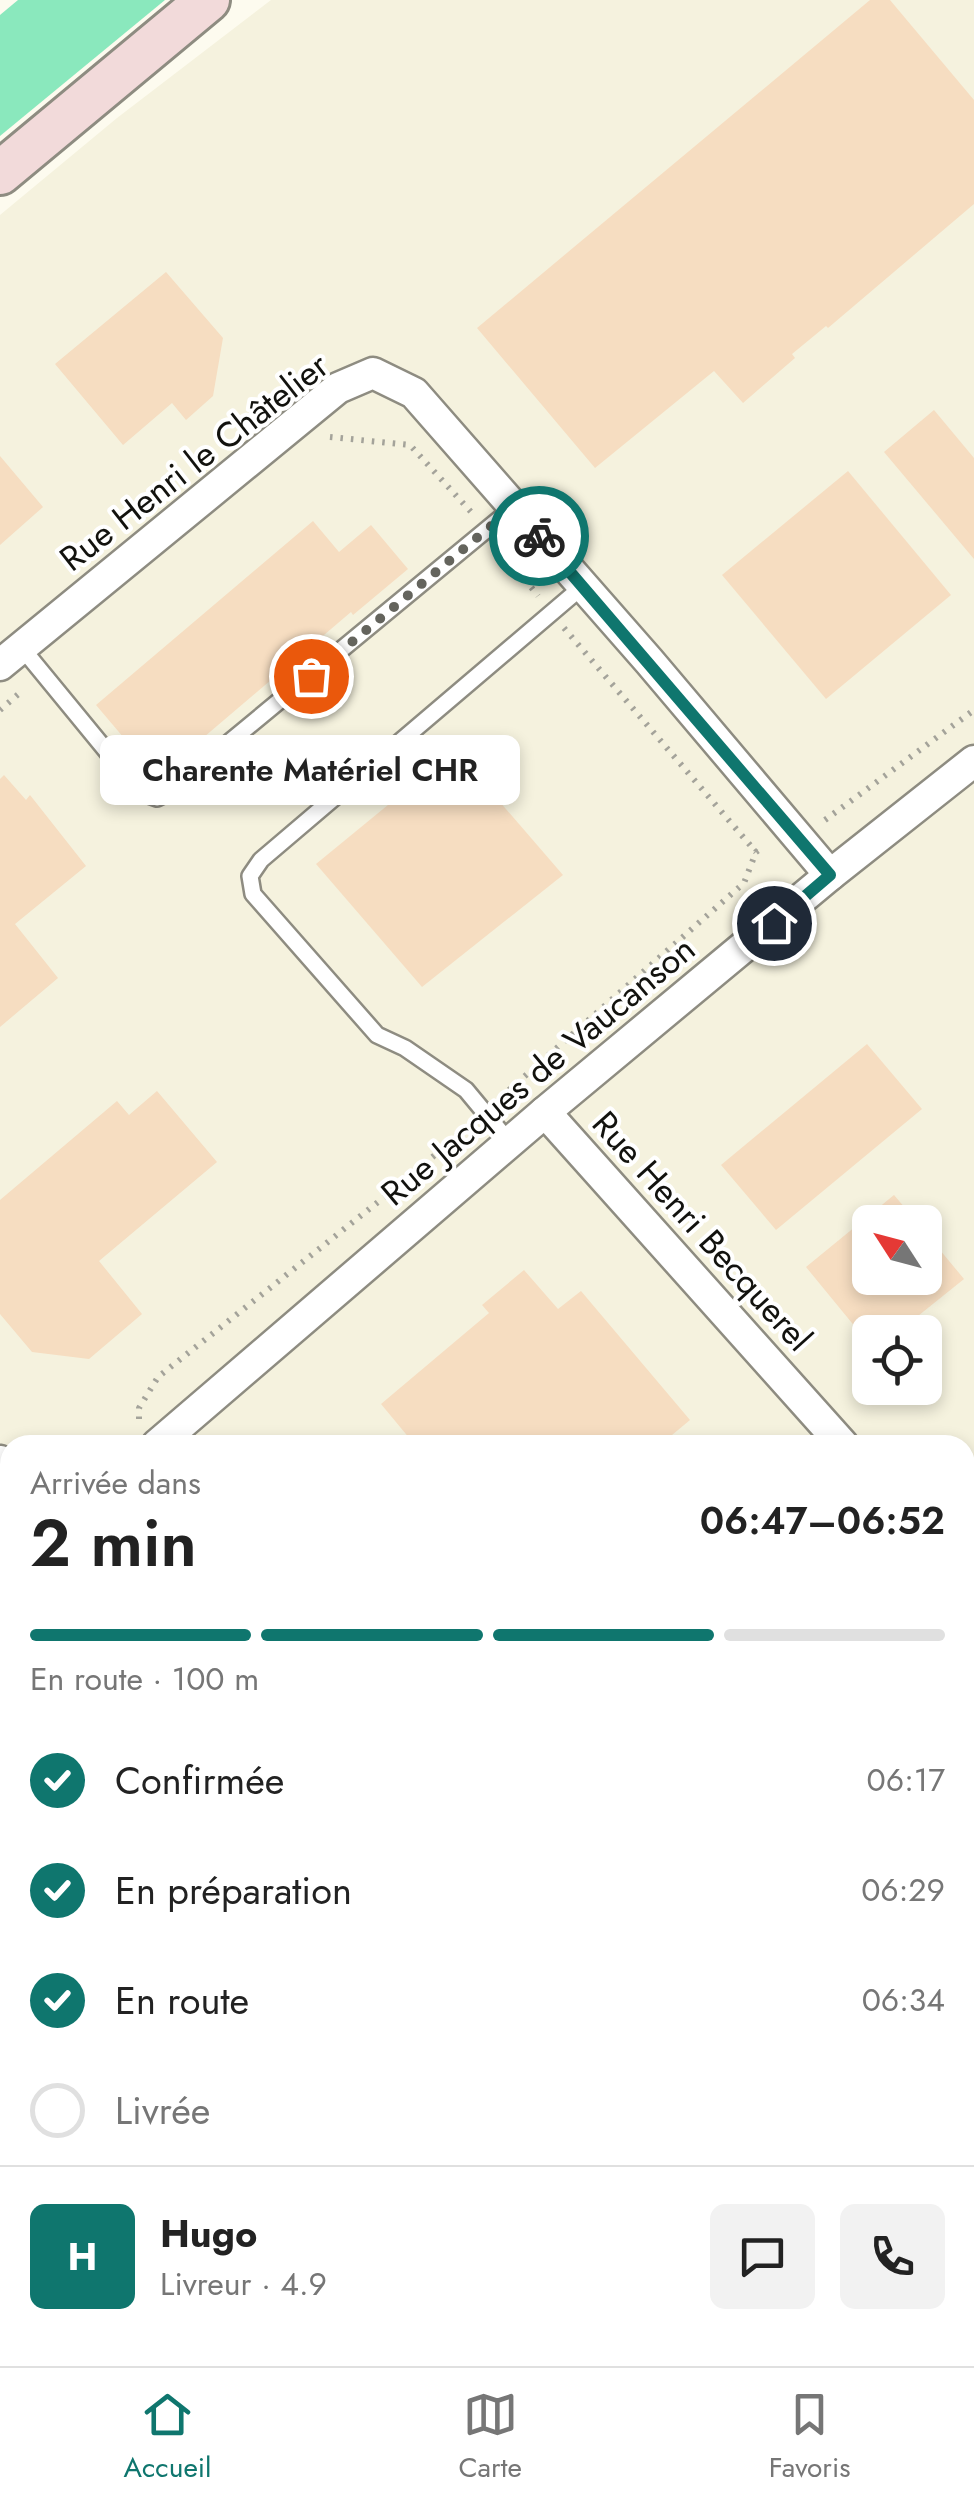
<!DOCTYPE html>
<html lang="fr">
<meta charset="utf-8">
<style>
body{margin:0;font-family:Jost,sans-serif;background:#f2f2f2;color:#222;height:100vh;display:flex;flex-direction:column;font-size:38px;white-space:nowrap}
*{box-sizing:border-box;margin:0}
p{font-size:32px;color:#767676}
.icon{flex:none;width:55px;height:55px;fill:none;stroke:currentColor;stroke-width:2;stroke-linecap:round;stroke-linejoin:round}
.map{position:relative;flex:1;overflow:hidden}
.drawer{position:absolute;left:0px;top:1435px;width:975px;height:932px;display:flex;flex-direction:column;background:#fff;border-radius:30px 30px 0 0;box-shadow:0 5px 15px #0003}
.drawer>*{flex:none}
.needle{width:65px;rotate:306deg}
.buttons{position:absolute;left:852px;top:1205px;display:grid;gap:20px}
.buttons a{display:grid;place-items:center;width:90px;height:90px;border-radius:15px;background:#fff;box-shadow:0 5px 15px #0003;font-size:50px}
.pin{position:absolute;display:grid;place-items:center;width:85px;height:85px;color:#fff;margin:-42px;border:5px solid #fff;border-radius:50%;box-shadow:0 2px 10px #0007}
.courier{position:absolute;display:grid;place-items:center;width:100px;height:100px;margin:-50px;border:8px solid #0f766e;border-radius:50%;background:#fff;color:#222;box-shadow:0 2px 12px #0007}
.bubble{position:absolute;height:70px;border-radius:15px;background:#fff;box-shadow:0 5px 15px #0003;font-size:32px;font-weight:600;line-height:70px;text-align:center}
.headline em{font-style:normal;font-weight:600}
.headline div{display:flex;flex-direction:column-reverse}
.headline{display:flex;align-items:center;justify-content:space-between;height:170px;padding:0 30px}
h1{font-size:65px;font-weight:600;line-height:75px}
.bar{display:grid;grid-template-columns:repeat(4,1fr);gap:15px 10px;align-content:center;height:120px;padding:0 30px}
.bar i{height:12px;border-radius:8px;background:#e0e0e0}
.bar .on{background:#0f766e}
.bar p{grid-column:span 4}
.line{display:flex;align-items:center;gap:25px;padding:0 30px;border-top:2px solid #e0e0e0}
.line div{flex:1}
.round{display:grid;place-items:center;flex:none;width:105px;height:105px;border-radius:15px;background:#f2f2f2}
ol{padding:0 30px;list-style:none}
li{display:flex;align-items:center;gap:30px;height:110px}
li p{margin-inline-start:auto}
li .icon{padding:10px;border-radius:50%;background:#0f766e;color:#fff;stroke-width:4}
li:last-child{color:#767676}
li i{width:55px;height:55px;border:5px solid #e0e0e0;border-radius:50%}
.tab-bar{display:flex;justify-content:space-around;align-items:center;height:140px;border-top:2px solid #e0e0e0;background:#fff;font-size:28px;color:#767676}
.tab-bar a{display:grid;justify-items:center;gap:5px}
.tab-bar .on{color:#0f766e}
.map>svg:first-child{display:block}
.built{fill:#f5f2de;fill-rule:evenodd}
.green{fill:#8ae8bd}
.building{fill:#f6ddc1}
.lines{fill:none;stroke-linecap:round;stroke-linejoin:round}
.lane-casing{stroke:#8e8c81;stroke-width:20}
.street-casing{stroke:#8e8c81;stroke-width:35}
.secondary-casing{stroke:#8e8c81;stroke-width:48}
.path{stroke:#a4a39a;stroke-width:6;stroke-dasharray:2.5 8;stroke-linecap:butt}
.lane{stroke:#fff;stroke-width:15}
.street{stroke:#fff;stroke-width:30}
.secondary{stroke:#f2dada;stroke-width:42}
.done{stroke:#64645d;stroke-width:10;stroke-dasharray:0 18}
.route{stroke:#0f766e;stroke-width:12}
.labels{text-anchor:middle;stroke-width:8;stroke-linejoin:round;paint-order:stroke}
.street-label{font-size:35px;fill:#12120e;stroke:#fff}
</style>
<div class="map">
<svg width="974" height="2366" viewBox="0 0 974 2366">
<rect width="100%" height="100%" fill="#fdfbef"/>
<path class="built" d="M271,0H974V2366H0V215L117,118ZM870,1222H925V1278H870ZM870,1332H925V1388H870ZM10,1445H965V2358H10Z"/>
<path class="green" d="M18,0H165L0,136V15Z"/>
<g class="building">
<path d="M870,0H890L974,100V204L828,328L826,326L792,354L795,358L743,403L714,371L595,468L477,328Z"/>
<path d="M166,272L223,338L213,396L186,420L172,403L123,445L55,364Z"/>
<path d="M934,410L974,458V559L884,452Z"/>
<path d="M0,456L43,507L0,545Z"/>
<path d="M848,471L951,595L826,699L722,575Z"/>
<path d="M313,521L339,552L371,525L408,569L353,615L351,612L157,777L96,705Z"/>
<path d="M455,750L563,875L422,987L316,864Z"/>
<path d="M4,775L26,800L30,795L86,866L15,924L58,978L0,1027V779Z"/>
<path d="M867,1044L922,1109L776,1230L721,1165Z"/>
<path d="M157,1091L217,1162L99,1261L142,1314L89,1359L32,1352L0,1314V1200L117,1101L129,1115Z"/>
<path d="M894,1195L917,1222H870V1278H925V1232L964,1279L898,1332H870V1345L806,1267Z"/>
<path d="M524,1270L558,1309L581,1291L690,1420L660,1445H415L381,1404L489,1313L482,1305Z"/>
<path d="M0,1705L10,1717V1756L0,1764Z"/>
<path d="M0,2208H10V2358H83V2366H0Z"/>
<path d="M965,2328H974V2366H919L918,2358H965Z"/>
<rect x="327" y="2358" width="145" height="8"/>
<rect x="654" y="2358" width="129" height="8"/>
</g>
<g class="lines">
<defs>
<g id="lane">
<path d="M22,648L132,782L146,794L157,798L169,792L514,507"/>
<path d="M510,1143L466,1090L405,1048L377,1035L253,894L250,876L261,860L583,586"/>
</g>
<g id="street">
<path d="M0,665L338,388L373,373L414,393L649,661L830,875"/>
<path d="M545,1112L843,1445"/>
<path d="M157,1445L545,1112L830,875L974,761"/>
<path d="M0,1461L10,1473"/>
<path d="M0,1565L10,1556"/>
<path d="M965,1581L974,1591"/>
<path d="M176,2358V2366"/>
</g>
<path id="secondary" d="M0,173L208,0"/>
</defs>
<use href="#lane" class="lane-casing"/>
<use href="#street" class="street-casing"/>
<use href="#secondary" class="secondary-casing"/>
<g class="path">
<path d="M330,437L410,445L472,513"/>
<path d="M499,546L538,596"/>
<path d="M564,628L756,852"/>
<path d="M0,710L22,691"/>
<path d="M825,820L974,710"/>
<path d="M501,1097L744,883L756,852L764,846"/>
<path d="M139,1419V1408L158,1377L412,1175L469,1125"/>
</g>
<use href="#lane" class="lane"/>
<use href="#street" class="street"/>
<use href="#secondary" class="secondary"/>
</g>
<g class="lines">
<path class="done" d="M311,676L514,507L539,536"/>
<path class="route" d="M539,536L830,875L774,923"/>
</g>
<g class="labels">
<g class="street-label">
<text transform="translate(194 462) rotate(-38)" y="12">Rue Henri le Châtelier</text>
<text transform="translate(538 1071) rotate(-40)" y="12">Rue Jacques de Vaucanson</text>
<text transform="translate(702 1231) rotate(48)" y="12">Rue Henri Becquerel</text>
</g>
</g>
</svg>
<div class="buttons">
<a><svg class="needle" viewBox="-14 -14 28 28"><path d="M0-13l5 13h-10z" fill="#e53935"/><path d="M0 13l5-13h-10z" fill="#767676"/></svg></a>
<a><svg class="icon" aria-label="locate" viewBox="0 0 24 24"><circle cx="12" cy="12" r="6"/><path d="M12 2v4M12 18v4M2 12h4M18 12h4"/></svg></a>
</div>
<div class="pin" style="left:311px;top:676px;background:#ea580c"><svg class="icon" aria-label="bag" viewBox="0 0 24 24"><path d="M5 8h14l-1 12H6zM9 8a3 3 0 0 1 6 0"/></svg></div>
<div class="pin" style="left:774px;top:923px;background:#1f2937"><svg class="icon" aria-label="home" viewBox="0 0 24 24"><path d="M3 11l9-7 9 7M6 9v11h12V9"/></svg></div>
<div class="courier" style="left:539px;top:536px"><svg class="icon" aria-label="bike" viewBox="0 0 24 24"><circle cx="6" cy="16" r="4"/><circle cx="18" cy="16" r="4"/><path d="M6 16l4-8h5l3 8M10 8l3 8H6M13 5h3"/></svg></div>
<div class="bubble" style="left:100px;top:735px;width:420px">Charente Matériel CHR</div>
<section class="drawer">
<div class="headline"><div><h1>2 min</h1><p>Arrivée dans</p></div><em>06:47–06:52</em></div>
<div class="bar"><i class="on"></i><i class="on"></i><i class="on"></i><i></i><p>En route · 100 m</p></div>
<ol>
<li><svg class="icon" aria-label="check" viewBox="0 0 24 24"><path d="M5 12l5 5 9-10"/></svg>Confirmée<p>06:17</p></li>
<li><svg class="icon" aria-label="check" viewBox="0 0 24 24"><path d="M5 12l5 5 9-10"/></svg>En préparation<p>06:29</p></li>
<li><svg class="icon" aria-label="check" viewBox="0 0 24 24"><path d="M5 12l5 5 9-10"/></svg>En route<p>06:34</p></li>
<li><i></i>Livrée</li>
</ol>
<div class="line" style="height:180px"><b class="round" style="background:#0f766e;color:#fff">H</b><div><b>Hugo</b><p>Livreur · 4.9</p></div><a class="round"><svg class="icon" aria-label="chat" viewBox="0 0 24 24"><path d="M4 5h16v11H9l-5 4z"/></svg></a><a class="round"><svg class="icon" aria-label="phone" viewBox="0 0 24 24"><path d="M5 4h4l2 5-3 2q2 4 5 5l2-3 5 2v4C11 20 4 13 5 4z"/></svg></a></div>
</section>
</div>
<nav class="tab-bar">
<a class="on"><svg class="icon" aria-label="home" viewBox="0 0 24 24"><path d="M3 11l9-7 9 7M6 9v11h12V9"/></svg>Accueil</a>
<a><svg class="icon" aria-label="map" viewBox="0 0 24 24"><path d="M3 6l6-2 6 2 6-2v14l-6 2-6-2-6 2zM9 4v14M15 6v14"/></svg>Carte</a>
<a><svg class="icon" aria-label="saved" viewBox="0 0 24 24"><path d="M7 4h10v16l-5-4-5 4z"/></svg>Favoris</a>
</nav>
